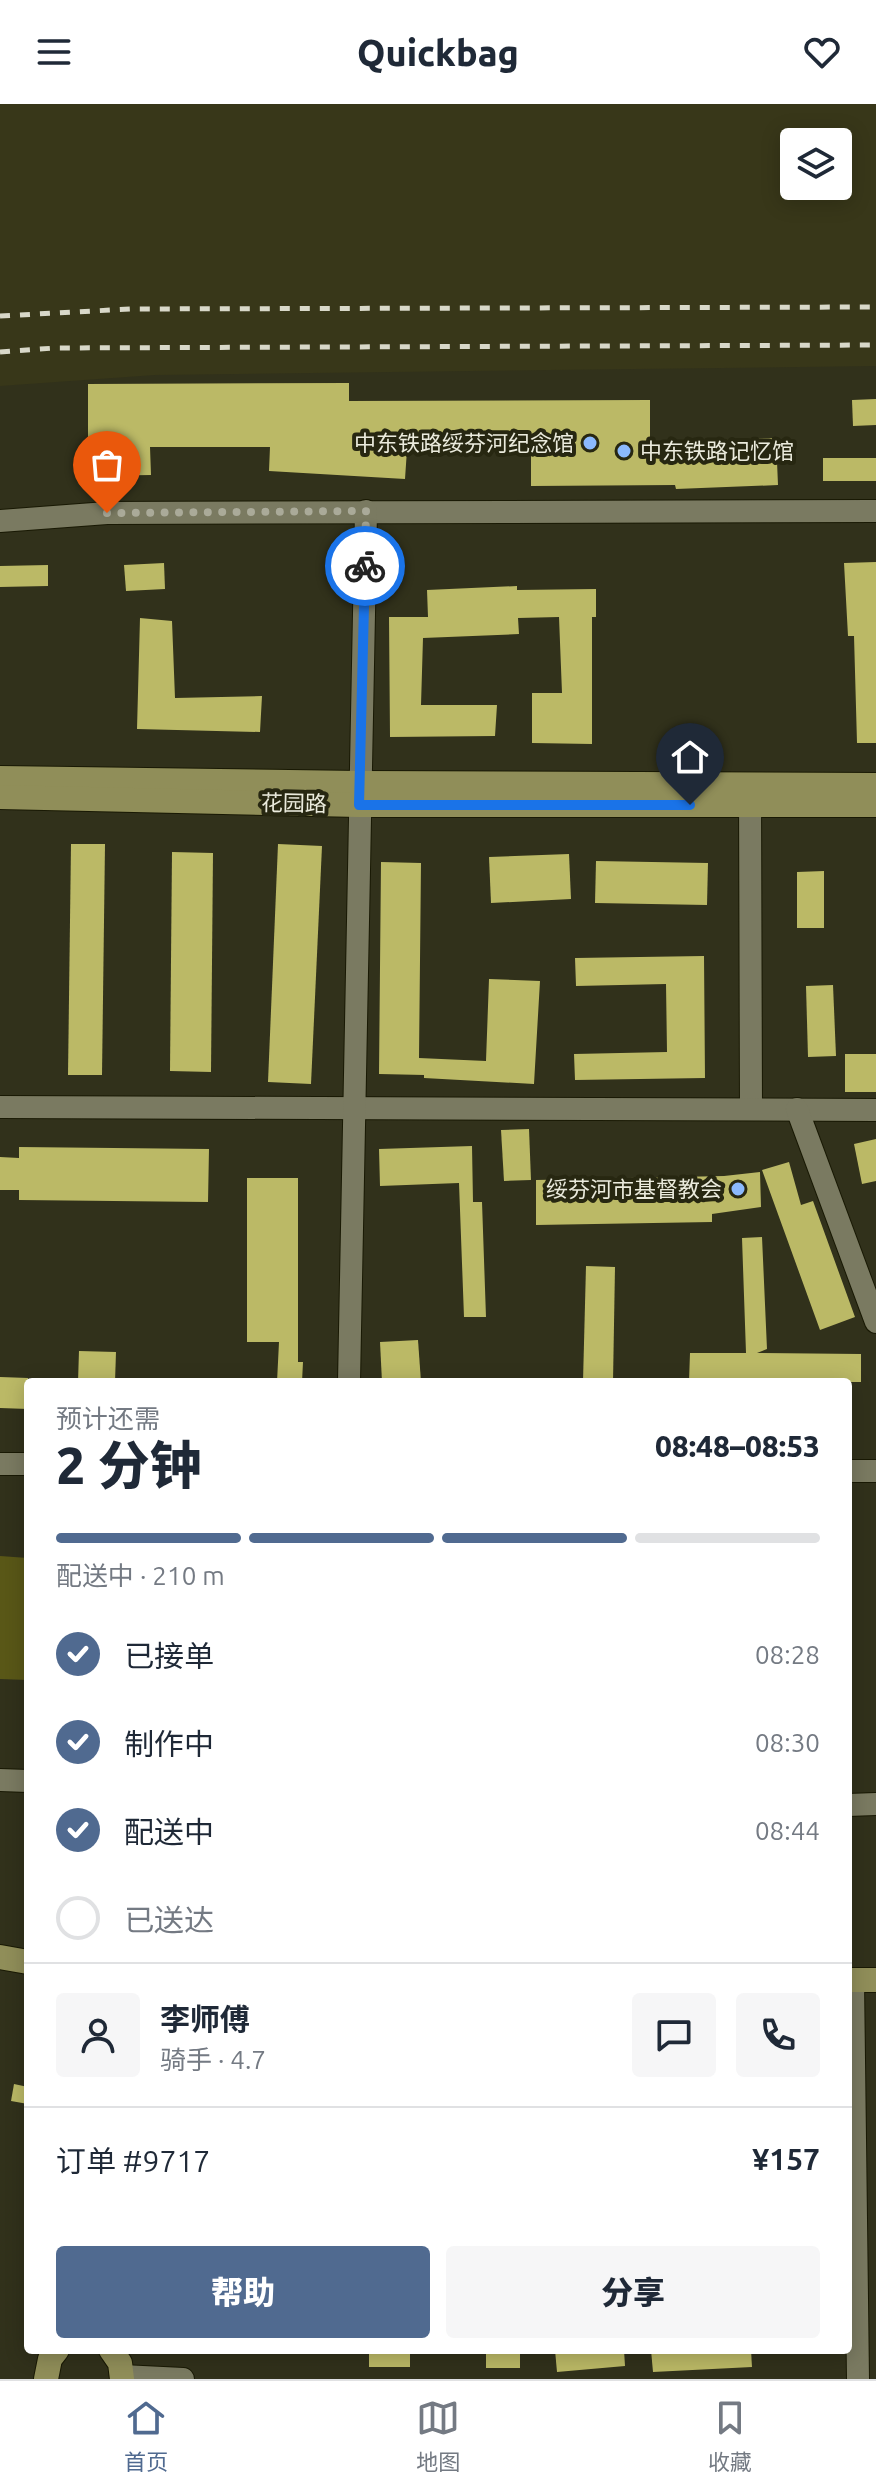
<!DOCTYPE html>
<html lang="zh">
<meta charset="utf-8">
<style>
body{margin:0;font-family:Ubuntu,"Noto Sans SC",sans-serif;background:#f6f6f7;color:#1f2937;height:100vh;display:flex;flex-direction:column;font-size:30px;white-space:nowrap}
*{box-sizing:border-box;margin:0}
p{font-size:26px;color:#747a83}
.icon{flex:none;width:44px;height:44px;fill:none;stroke:currentColor;stroke-width:2;stroke-linecap:round;stroke-linejoin:round}
.map{position:relative;flex:1;overflow:hidden}
.details{position:absolute;left:24px;top:1274px;width:828px;height:976px;display:flex;flex-direction:column;background:#fff;border-radius:8px;box-shadow:0 4px 20px #0003}
.details>*{flex:none}
.buttons{position:absolute;left:780px;top:24px;display:grid;gap:16px}
.buttons a{display:grid;place-items:center;width:72px;height:72px;border-radius:8px;background:#fff;box-shadow:0 4px 20px #0003;font-size:40px}
.pin{position:absolute;display:grid;place-items:center;width:68px;height:68px;color:#fff;margin:-82px -34px;border-radius:50% 50% 50% 0;rotate:-45deg;box-shadow:0 0 8px #0007}
.pin .icon{rotate:45deg}
.courier{position:absolute;display:grid;place-items:center;width:80px;height:80px;margin:-40px;border:6px solid #1a73e8;border-radius:50%;background:#fff;color:#222;box-shadow:0 2px 10px #0007}
.overview em{font-style:normal;font-weight:800}
.overview div{display:flex;flex-direction:column-reverse}
.overview{display:flex;align-items:center;justify-content:space-between;height:136px;padding:0 32px}
h1{font-size:52px;font-weight:800;line-height:60px}
.bar{display:grid;grid-template-columns:repeat(4,1fr);gap:12px 8px;align-content:center;height:96px;padding:0 32px}
.bar i{height:10px;border-radius:6px;background:#e0e1e3}
.bar .current{background:#506a90}
.bar p{grid-column:span 4}
.line{display:flex;align-items:center;gap:20px;padding:0 32px;border-top:2px solid #e0e1e3}
.line div{flex:1}
.round{display:grid;place-items:center;flex:none;width:84px;height:84px;border-radius:8px;background:#f6f6f7}
ol{padding:0 32px;list-style:none}
li{display:flex;align-items:center;gap:24px;height:88px}
li p{margin-inline-start:auto}
li .icon{padding:8px;border-radius:50%;background:#506a90;color:#fff;stroke-width:4}
li:last-child{color:#747a83}
li i{width:44px;height:44px;border:4px solid #e0e1e3;border-radius:50%}
.cta{display:flex;gap:16px;margin-top:auto;padding:16px 32px}
.cta a{flex:1;height:92px;border-radius:8px;background:#506a90;color:#fff;font-size:32px;font-weight:800;line-height:92px;text-align:center}
.cta a+a{background:#f6f6f7;color:#1f2937}
header{display:flex;justify-content:space-between;align-items:center;height:104px;padding:0 32px;background:#fff;font-size:36px;font-weight:800}
.tabs{display:flex;justify-content:space-around;align-items:center;height:112px;border-top:2px solid #e0e1e3;background:#fff;font-size:22px;color:#747a83}
.tabs a{display:grid;justify-items:center;gap:4px}
.tabs .current{color:#506a90}
.map>svg:first-child{display:block}
.built{fill:#383719;fill-rule:evenodd}
.green{fill:#595717}
.building{fill:#bbb966}
.lines{fill:none;stroke-linecap:round;stroke-linejoin:round}
.minor-casing{stroke:#191904;stroke-width:24}
.major-casing{stroke:#191904;stroke-width:26}
.minor{stroke:#7a7a61;stroke-width:22}
.major{stroke:#908e59;stroke-width:24}
.rail{stroke:#d8d8c9;stroke-width:5;stroke-dasharray:10 10;stroke-linecap:butt}
.done{stroke:#aa9;stroke-width:8;stroke-dasharray:0 14.4}
.route{stroke:#1a73e8;stroke-width:10}
.poi-dot{fill:#8bb9fc;stroke:#272711;stroke-width:3}
.labels{text-anchor:middle;stroke-width:8;stroke-linejoin:round;paint-order:stroke}
.poi-label{font-size:22px;fill:#ebebdd;stroke:#272711;text-anchor:end}
.street-label{font-size:22px;fill:#ebebdd;stroke:#272711}
</style>
<header><svg class="icon" aria-label="menu" viewBox="0 0 24 24"><path d="M4 6h16M4 12h16M4 18h16"/></svg>Quickbag<svg class="icon" aria-label="heart" viewBox="0 0 24 24"><path d="M12 20l-8-8c-3-5 5-10 8-4 3-6 11-1 8 4z"/></svg></header>
<div class="map">
<svg width="876" height="2275" viewBox="0 0 876 2275">
<rect width="100%" height="100%" fill="#31311b"/>
<path class="built" d="M0,0H876V262L155,271L0,282ZM794,38H838V82H794Z"/>
<path class="green" d="M0,1452L28,1454V1576L0,1575Z"/>
<g class="building">
<path d="M349,279V297L650,296V339L776,334L778,381L676,385L675,381L531,382V332L408,331L405,375L269,367L270,343H150L151,371L91,372V343H88V280Z"/>
<path d="M876,295V321L853,322L852,296Z"/>
<rect x="823" y="354" width="53" height="23"/>
<path d="M876,458V639H857L854,532H848L844,459Z"/>
<path d="M164,459L165,485L126,487L124,461Z"/>
<path d="M48,461V482L0,483V462Z"/>
<path d="M517,482V486L596,485V513H592V640L532,639V589H562L559,513L518,514L519,530L423,534L421,601H497L495,632L390,633L389,513H428L427,486Z"/>
<path d="M140,514L172,517L175,594L262,592L260,628L137,625Z"/>
<path d="M71,740H105L102,971H68Z"/>
<path d="M278,740L322,742L311,980L268,978Z"/>
<path d="M172,748L213,749L211,968L170,967Z"/>
<path d="M569,750L571,795L491,799L489,753Z"/>
<path d="M596,757L708,759L707,801L595,799Z"/>
<path d="M381,758L421,759L419,954L486,957L489,875L540,877L534,980L424,974V971L379,970Z"/>
<path d="M824,767V824H797V768Z"/>
<path d="M704,852L705,974L575,976L574,950L667,948L666,880L576,882L575,854Z"/>
<path d="M833,881L836,952L808,953L806,882Z"/>
<rect x="845" y="950" width="31" height="38"/>
<path d="M529,1025L531,1076L504,1077L501,1026Z"/>
<path d="M876,1035V1077L862,1080L854,1040Z"/>
<path d="M472,1042L473,1098H482L486,1213H464L459,1079L380,1082L379,1045Z"/>
<path d="M19,1043L209,1045L208,1098L19,1096V1086H0V1053L19,1054Z"/>
<path d="M789,1058L801,1101L813,1097L855,1213L820,1226L762,1066Z"/>
<path d="M760,1068L761,1103L712,1110V1118L536,1121V1076L724,1072Z"/>
<path d="M247,1074H298V1258H303L302,1278H277L279,1238H247Z"/>
<path d="M762,1133L767,1245L757,1249L861,1250V1278H689L690,1249H746L742,1134Z"/>
<path d="M586,1162L615,1163L613,1278H583Z"/>
<path d="M418,1236L421,1278H382L380,1238Z"/>
<path d="M79,1247L116,1248L115,1278H78Z"/>
<path d="M0,1273L28,1274V1305L0,1304Z"/>
<path d="M14,1980L28,1983V2000L11,1997Z"/>
<rect x="369" y="2246" width="41" height="17"/>
<rect x="486" y="2246" width="34" height="18"/>
<path d="M555,2246H624L625,2262L557,2268Z"/>
<path d="M651,2246H751L752,2263L653,2268Z"/>
</g>
<g class="lines">
<defs>
<g id="minor">
<path d="M0,417L107,409L876,407"/>
<path d="M750,686L751,1005"/>
<path d="M0,1003L876,1006"/>
<path d="M797,1005L876,1218"/>
<path d="M349,1278L366,407"/>
<path d="M0,1360H28"/>
<path d="M848,1367H876"/>
<path d="M0,1676L28,1677"/>
<path d="M848,1701L876,1700"/>
<path d="M853,1876L858,2275"/>
<path d="M122,2272L183,2275"/>
</g>
<g id="major">
<path d="M0,674L359,679L876,681"/>
<path d="M0,693L359,701H876"/>
<path d="M0,1853L28,1858"/>
<path d="M848,1876H876"/>
<path d="M111,2246L120,2259L122,2275"/>
<path d="M46,2275L50,2255L57,2246"/>
</g>
</defs>
<use href="#minor" class="minor-casing"/>
<use href="#major" class="major-casing"/>
<use href="#minor" class="minor"/>
<use href="#major" class="major"/>
<g class="rail">
<path d="M0,212L130,205L876,203"/>
<path d="M0,248L55,244L876,241"/>
</g>
</g>
<g class="lines">
<path class="done" d="M107,409L366,407L365,462"/>
<path class="route" d="M365,462L359,701H690"/>
</g>
<g class="poi-dot">
<circle cx="590" cy="339" r="8"/>
<circle cx="624" cy="347" r="8"/>
<circle cx="738" cy="1085" r="8"/>
</g>
<g class="labels">
<g class="poi-label">
<text x="574" y="347">中东铁路绥芬河纪念馆</text>
<text x="640" y="355" text-anchor="start">中东铁路记忆馆</text>
<text x="722" y="1093">绥芬河市基督教会</text>
</g>
<g class="street-label">
<text transform="translate(294 699) rotate(1)" y="8">花园路</text>
</g>
</g>
</svg>
<div class="buttons">
<a><svg class="icon" aria-label="layers" viewBox="0 0 24 24"><path d="M12 4l9 5-9 5-9-5zM3 14l9 5 9-5"/></svg></a>
</div>
<div class="pin" style="left:107px;top:409px;background:#ea580c"><svg class="icon" aria-label="bag" viewBox="0 0 24 24"><path d="M5 8h14l-1 12H6zM9 8a3 3 0 0 1 6 0"/></svg></div>
<div class="pin" style="left:690px;top:701px;background:#1f2937"><svg class="icon" aria-label="home" viewBox="0 0 24 24"><path d="M3 11l9-7 9 7M6 9v11h12V9"/></svg></div>
<div class="courier" style="left:365px;top:462px"><svg class="icon" aria-label="bike" viewBox="0 0 24 24"><circle cx="6" cy="16" r="4"/><circle cx="18" cy="16" r="4"/><path d="M6 16l4-8h5l3 8M10 8l3 8H6M13 5h3"/></svg></div>
<section class="details">
<div class="overview"><div><h1>2 分钟</h1><p>预计还需</p></div><em>08:48–08:53</em></div>
<div class="bar"><i class="current"></i><i class="current"></i><i class="current"></i><i></i><p>配送中 · 210 m</p></div>
<ol>
<li><svg class="icon" aria-label="check" viewBox="0 0 24 24"><path d="M5 12l5 5 9-10"/></svg>已接单<p>08:28</p></li>
<li><svg class="icon" aria-label="check" viewBox="0 0 24 24"><path d="M5 12l5 5 9-10"/></svg>制作中<p>08:30</p></li>
<li><svg class="icon" aria-label="check" viewBox="0 0 24 24"><path d="M5 12l5 5 9-10"/></svg>配送中<p>08:44</p></li>
<li><i></i>已送达</li>
</ol>
<div class="line" style="height:144px"><a class="round"><svg class="icon" aria-label="person" viewBox="0 0 24 24"><circle cx="12" cy="8" r="4"/><path d="M4 21q1-7 8-7t8 7"/></svg></a><div><b>李师傅</b><p>骑手 · 4.7</p></div><a class="round"><svg class="icon" aria-label="chat" viewBox="0 0 24 24"><path d="M4 5h16v11H9l-5 4z"/></svg></a><a class="round"><svg class="icon" aria-label="phone" viewBox="0 0 24 24"><path d="M5 4h4l2 5-3 2q2 4 5 5l2-3 5 2v4C11 20 4 13 5 4z"/></svg></a></div>
<div class="line" style="height:104px"><div>订单 #9717</div><b>¥157</b></div>
<div class="cta"><a>帮助</a><a>分享</a></div>
</section>
</div>
<nav class="tabs">
<a class="current"><svg class="icon" aria-label="home" viewBox="0 0 24 24"><path d="M3 11l9-7 9 7M6 9v11h12V9"/></svg>首页</a>
<a><svg class="icon" aria-label="map" viewBox="0 0 24 24"><path d="M3 6l6-2 6 2 6-2v14l-6 2-6-2-6 2zM9 4v14M15 6v14"/></svg>地图</a>
<a><svg class="icon" aria-label="saved" viewBox="0 0 24 24"><path d="M7 4h10v16l-5-4-5 4z"/></svg>收藏</a>
</nav>
